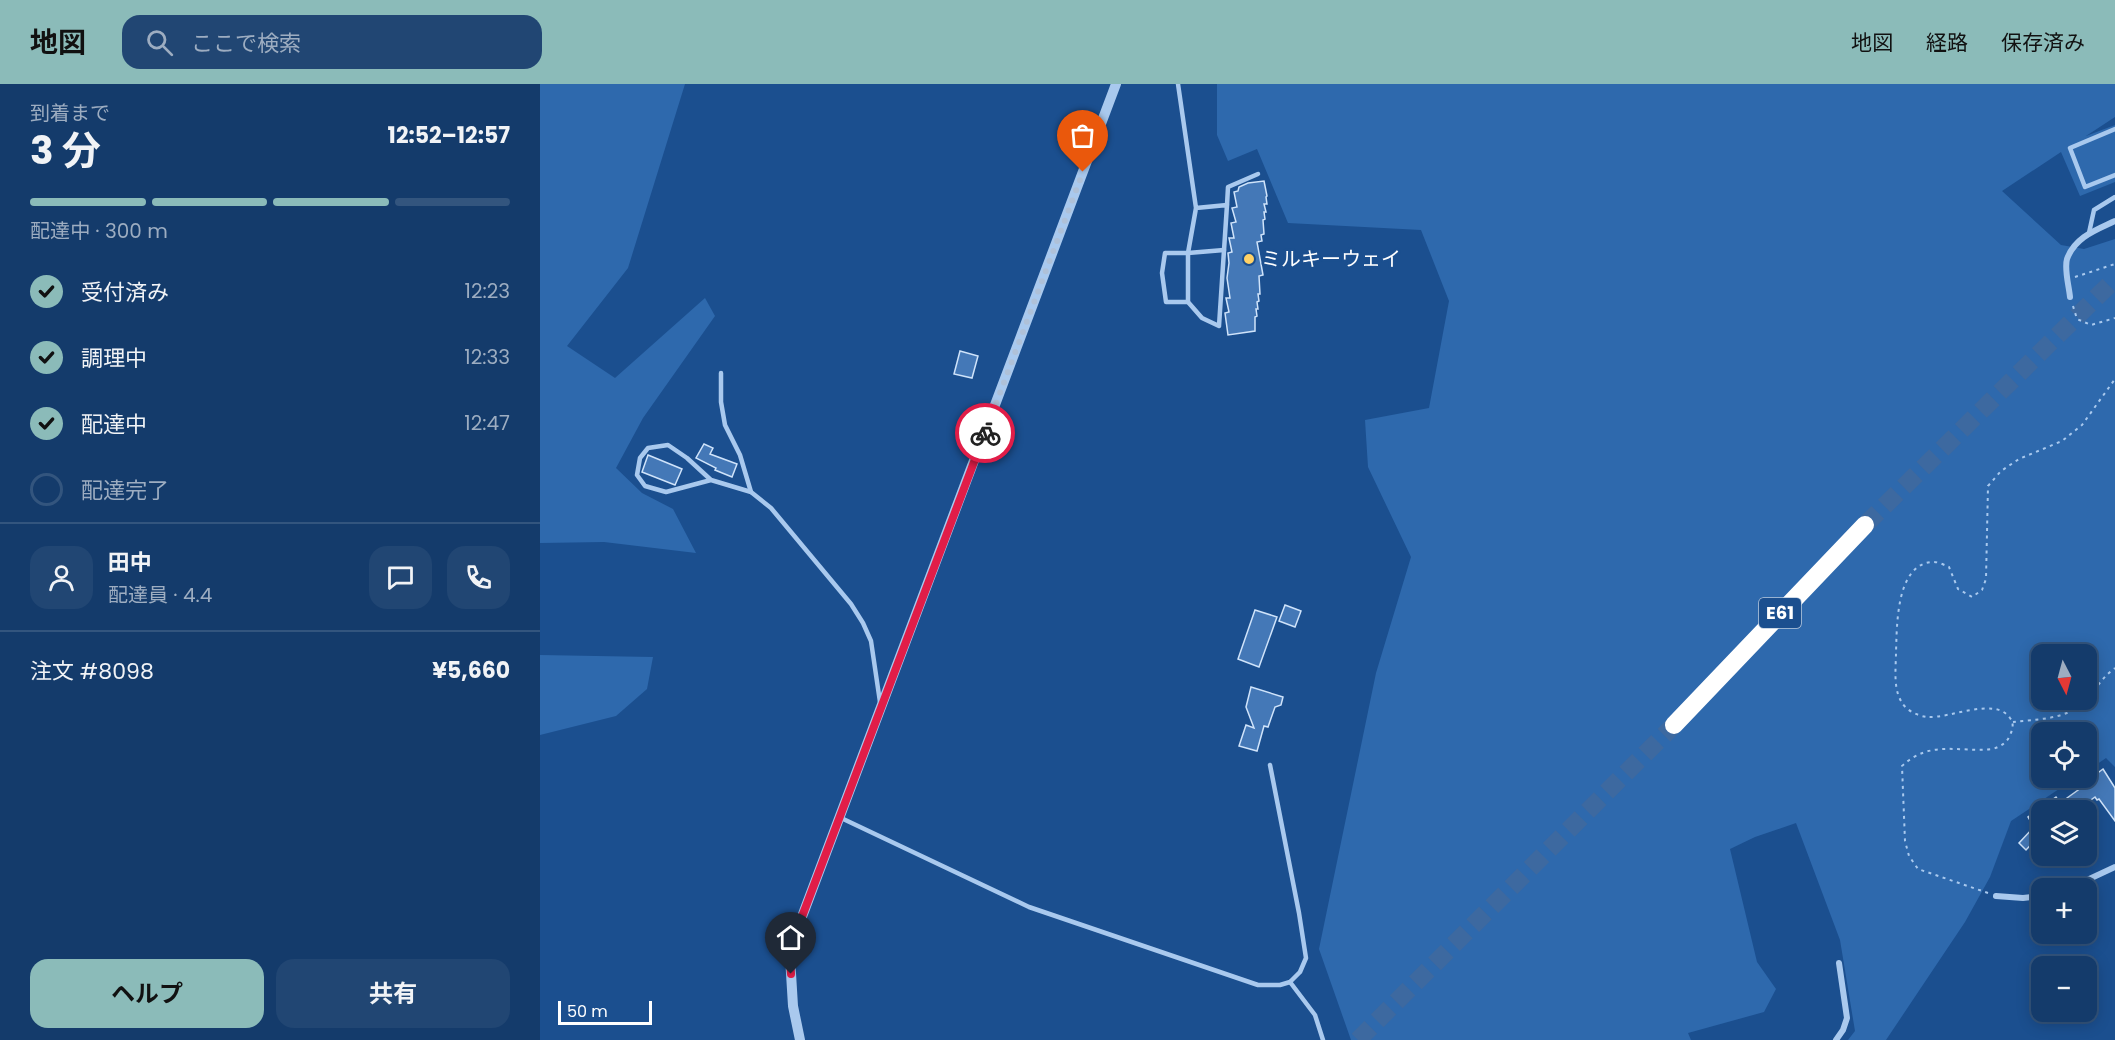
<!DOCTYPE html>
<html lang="ja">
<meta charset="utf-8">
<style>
body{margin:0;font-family:Poppins,"Noto Sans JP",sans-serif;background:#214673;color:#f1f3f6;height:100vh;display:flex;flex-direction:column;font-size:22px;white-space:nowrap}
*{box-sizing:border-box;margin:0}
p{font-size:20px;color:#9dadc1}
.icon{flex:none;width:33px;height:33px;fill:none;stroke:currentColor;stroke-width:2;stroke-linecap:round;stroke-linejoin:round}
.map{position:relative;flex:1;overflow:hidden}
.side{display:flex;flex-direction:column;background:#143b6b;width:540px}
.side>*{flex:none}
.needle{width:39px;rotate:174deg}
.fabs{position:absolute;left:1491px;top:560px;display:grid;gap:12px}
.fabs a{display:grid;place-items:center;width:66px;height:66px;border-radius:12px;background:#143b6b;box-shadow:0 3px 15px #0003,0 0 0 2px #33557e;font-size:30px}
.scale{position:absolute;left:18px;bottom:15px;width:94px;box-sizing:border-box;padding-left:6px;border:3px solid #fff;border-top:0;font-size:16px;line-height:21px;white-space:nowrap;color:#fff;-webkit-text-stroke:4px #1b4f8f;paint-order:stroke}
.pin{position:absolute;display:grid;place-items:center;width:51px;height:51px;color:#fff;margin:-62px -26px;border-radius:50% 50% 50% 0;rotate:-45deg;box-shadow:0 0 6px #0007}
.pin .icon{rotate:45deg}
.courier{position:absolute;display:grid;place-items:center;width:60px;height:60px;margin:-30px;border:4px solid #e11d48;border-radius:50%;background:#fff;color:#222;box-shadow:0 2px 8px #0007}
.head em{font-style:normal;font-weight:700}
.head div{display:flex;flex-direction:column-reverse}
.head{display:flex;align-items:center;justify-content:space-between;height:102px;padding:0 30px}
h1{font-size:39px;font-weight:700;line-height:45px}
.bar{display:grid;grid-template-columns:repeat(4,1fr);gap:9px 6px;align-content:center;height:72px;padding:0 30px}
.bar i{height:8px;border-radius:4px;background:#33557e}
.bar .current{background:#8bbbb9}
.bar p{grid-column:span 4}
.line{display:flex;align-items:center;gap:15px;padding:0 30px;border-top:2px solid #33557e}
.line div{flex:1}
.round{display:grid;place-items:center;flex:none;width:63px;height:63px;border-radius:18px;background:#214673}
ol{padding:0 30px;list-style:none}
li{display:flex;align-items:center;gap:18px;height:66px}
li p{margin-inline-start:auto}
li .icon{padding:6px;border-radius:50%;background:#8bbbb9;color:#111;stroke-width:4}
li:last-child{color:#9dadc1}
li i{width:33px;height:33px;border:3px solid #33557e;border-radius:50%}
.action{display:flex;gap:12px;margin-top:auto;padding:12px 30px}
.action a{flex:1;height:69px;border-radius:18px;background:#8bbbb9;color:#111;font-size:24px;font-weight:700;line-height:69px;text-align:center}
.action a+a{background:#214673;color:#f1f3f6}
header{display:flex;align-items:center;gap:36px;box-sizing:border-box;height:84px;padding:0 30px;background:#8bbbb9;color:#111}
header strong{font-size:28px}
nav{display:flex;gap:33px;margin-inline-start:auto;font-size:21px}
.search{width:420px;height:54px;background:#214673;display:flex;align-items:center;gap:15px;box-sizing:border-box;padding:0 21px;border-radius:18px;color:#9dadc1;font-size:22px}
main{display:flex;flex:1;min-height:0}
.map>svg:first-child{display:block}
.green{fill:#2e69ad;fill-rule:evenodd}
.building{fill:#4478b7;stroke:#cfe3fa;stroke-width:1.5}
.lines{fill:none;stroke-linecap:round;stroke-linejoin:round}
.motorway-tunnel{stroke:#3d69a0;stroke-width:18;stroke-dasharray:18 9;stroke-linecap:butt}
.path{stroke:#a9c9ee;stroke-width:2;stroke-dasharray:3 4.5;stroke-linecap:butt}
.service{stroke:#a9c9ee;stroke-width:4.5}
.minor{stroke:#a9c9ee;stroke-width:6}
.tertiary{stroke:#a9c9ee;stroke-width:10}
.motorway{stroke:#fff;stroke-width:18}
.done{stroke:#afc1d8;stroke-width:6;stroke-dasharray:0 10.8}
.route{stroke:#e11d48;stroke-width:8}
.poi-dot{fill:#ffd166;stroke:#1b4f8f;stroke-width:2}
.labels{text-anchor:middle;stroke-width:5;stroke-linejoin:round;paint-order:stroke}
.shield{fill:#1b4f8f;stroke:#bbcadd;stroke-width:1.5}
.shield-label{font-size:18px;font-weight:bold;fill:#fff}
.poi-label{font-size:20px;fill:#fff;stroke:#1b4f8f;text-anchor:start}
</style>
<header>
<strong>地図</strong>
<div class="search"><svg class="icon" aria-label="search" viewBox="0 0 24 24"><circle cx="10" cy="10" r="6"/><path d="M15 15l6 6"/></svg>ここで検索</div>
<nav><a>地図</a><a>経路</a><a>保存済み</a></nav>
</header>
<main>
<section class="side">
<div class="head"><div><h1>3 分</h1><p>到着まで</p></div><em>12:52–12:57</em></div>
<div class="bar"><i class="current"></i><i class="current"></i><i class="current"></i><i></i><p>配達中 · 300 m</p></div>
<ol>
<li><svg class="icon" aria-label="check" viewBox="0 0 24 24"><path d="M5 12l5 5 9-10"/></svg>受付済み<p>12:23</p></li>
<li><svg class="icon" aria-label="check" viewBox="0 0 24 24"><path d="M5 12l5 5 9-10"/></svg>調理中<p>12:33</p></li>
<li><svg class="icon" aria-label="check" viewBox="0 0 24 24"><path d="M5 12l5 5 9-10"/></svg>配達中<p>12:47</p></li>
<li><i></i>配達完了</li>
</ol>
<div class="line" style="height:108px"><a class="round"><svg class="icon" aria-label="person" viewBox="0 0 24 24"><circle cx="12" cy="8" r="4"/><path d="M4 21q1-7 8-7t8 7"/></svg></a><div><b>田中</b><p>配達員 · 4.4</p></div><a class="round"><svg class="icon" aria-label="chat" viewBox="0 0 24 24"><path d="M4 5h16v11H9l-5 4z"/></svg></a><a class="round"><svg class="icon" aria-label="phone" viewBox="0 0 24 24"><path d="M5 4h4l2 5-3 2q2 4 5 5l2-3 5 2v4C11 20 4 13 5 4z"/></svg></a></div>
<div class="line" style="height:78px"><div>注文 #8098</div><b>¥5,660</b></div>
<div class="action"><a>ヘルプ</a><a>共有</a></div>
</section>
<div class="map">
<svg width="1575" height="956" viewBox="0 0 1575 956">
<rect width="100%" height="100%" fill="#1b4f8f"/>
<g class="green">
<path d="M0,0H145L88,184L27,262L75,294L165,214L175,232L103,334L76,384L102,409L133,425L156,469L64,458L0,459Z"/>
<path d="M677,0H1575V33L1546,52L1575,41V98L1540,112L1521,68L1462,107L1521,161L1544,165L1575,155V683L1566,674L1547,687L1546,648H1502V693H1537L1471,737L1450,793L1425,838L1346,956H1308L1315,947L1300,856L1256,739L1215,753L1190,765L1217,878L1236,905L1224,928L1148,949L1151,956H811L779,865L836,589L871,473L828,383L825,336L889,324L909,217L881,146L748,139L717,65L688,77L677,51ZM1502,570H1546V615H1502Z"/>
<path d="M0,571L113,573L107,605L76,632L0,651Z"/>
</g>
<g class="building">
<path d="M724,97L727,112L726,113L727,120H724L726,128H724L725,135L723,136L724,150L721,151L722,157L717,158L723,191L719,192L720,210H718L719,217L717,218L718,225H716L717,232L715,233V247L688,251L685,229L689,228L686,214H690L687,194L689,179L688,169L692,168L689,154H694L691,139L696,138L692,124L697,123L694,108L698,107L699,103L708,99Z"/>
<path d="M420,267L438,272L432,294L414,290Z"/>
<path d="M164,360L173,364L170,370L197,380L192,393L175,386L176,384L156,374Z"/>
<path d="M108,371L142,385L135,401L102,388Z"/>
<path d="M745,521L761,527L755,543L739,537Z"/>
<path d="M715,526L737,533L719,583L698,575Z"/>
<path d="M711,603L743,613L741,621L735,623L728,643L724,642L717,667L699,662L706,641L714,644L706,623Z"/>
<path d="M1563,685L1575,704V737L1559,715L1557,716L1555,713L1537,726H1502V753L1500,751L1486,766L1479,759L1494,743L1488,733L1516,713L1520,719L1552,696L1551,694Z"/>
</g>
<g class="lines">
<g class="motorway-tunnel">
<path d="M1325,441L1575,195"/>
<path d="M818,956L1134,641"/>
</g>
<g class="path">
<path d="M1535,193L1575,180"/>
<path d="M1533,222L1537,235L1551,241L1575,234"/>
<path d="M1473,638C1496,635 1526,636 1544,618C1555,607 1562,593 1575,584"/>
<path d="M1448,809L1378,785L1369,772L1365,757L1362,682C1391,655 1419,669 1453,665C1461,662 1467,659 1470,651C1473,645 1474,639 1470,634C1455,612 1409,635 1387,633C1378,632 1365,626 1361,617C1353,603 1356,583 1356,568C1357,541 1356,482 1391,478C1397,477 1404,481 1409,483L1418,505L1432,513L1442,506L1446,495L1448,402L1461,387L1479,375L1522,357L1542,341L1575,295"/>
</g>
<g class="service">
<path d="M638,0L656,124L648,169V218L662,234L679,242L687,121L656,124"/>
<path d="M1575,45L1530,64L1545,103L1575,91"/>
<path d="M687,121L688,103L718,90"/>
<path d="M1549,149L1554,126L1575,113"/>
<path d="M648,218H626L622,189L625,169H648L684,166"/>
<path d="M181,289V318L185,341L200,371L211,408"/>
<path d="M171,396L147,374L128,361L108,364L100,374L97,391L105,402L126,408L171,396L211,408L231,424L311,520L323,539L331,557L340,618"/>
<path d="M299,733L489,823L718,901H740L750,898L760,888L766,874L759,829L730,681"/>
<path d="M750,898L775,931L783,956"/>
</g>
<g class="minor">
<path d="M1530,213C1529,202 1524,185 1527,175C1535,153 1556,146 1575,137"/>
<path d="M1530,804L1575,783"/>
<path d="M1456,812L1483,814L1502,812"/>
<path d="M1296,956L1303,946L1307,934L1299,879"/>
</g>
<path class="tertiary" d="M260,956L253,922L250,873L260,838L576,0"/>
<path class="motorway" d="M1134,641L1325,441"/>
</g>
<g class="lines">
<path class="done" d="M445,349L543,88"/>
<path class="route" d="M251,890L250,873L260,838L445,349"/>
</g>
<circle class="poi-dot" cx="709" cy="175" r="6"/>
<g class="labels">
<rect class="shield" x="1219" y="514" width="42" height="30" rx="4.5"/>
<g class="shield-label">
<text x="1240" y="535">E61</text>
</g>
<g class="poi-label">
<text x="721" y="182">ミルキーウェイ</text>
</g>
</g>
</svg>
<div class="fabs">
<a><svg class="needle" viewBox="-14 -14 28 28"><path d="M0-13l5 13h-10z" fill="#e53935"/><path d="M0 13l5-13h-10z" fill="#9dadc1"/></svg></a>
<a><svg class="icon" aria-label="locate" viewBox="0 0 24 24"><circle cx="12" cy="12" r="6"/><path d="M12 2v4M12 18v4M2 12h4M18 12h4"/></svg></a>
<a><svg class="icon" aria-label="layers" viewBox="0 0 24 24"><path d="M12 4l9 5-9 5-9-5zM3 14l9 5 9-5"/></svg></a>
<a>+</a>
<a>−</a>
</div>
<div class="scale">50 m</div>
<div class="pin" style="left:543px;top:88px;background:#ea580c"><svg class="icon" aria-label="bag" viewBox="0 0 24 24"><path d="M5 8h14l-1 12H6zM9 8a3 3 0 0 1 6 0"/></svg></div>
<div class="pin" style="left:251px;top:890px;background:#1f2937"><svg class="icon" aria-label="home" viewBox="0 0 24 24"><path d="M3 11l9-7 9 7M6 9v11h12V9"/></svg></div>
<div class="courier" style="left:445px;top:349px"><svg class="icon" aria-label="bike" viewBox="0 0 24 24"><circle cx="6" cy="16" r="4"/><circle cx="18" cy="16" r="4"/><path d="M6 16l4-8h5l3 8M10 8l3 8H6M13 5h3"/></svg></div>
</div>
</main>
